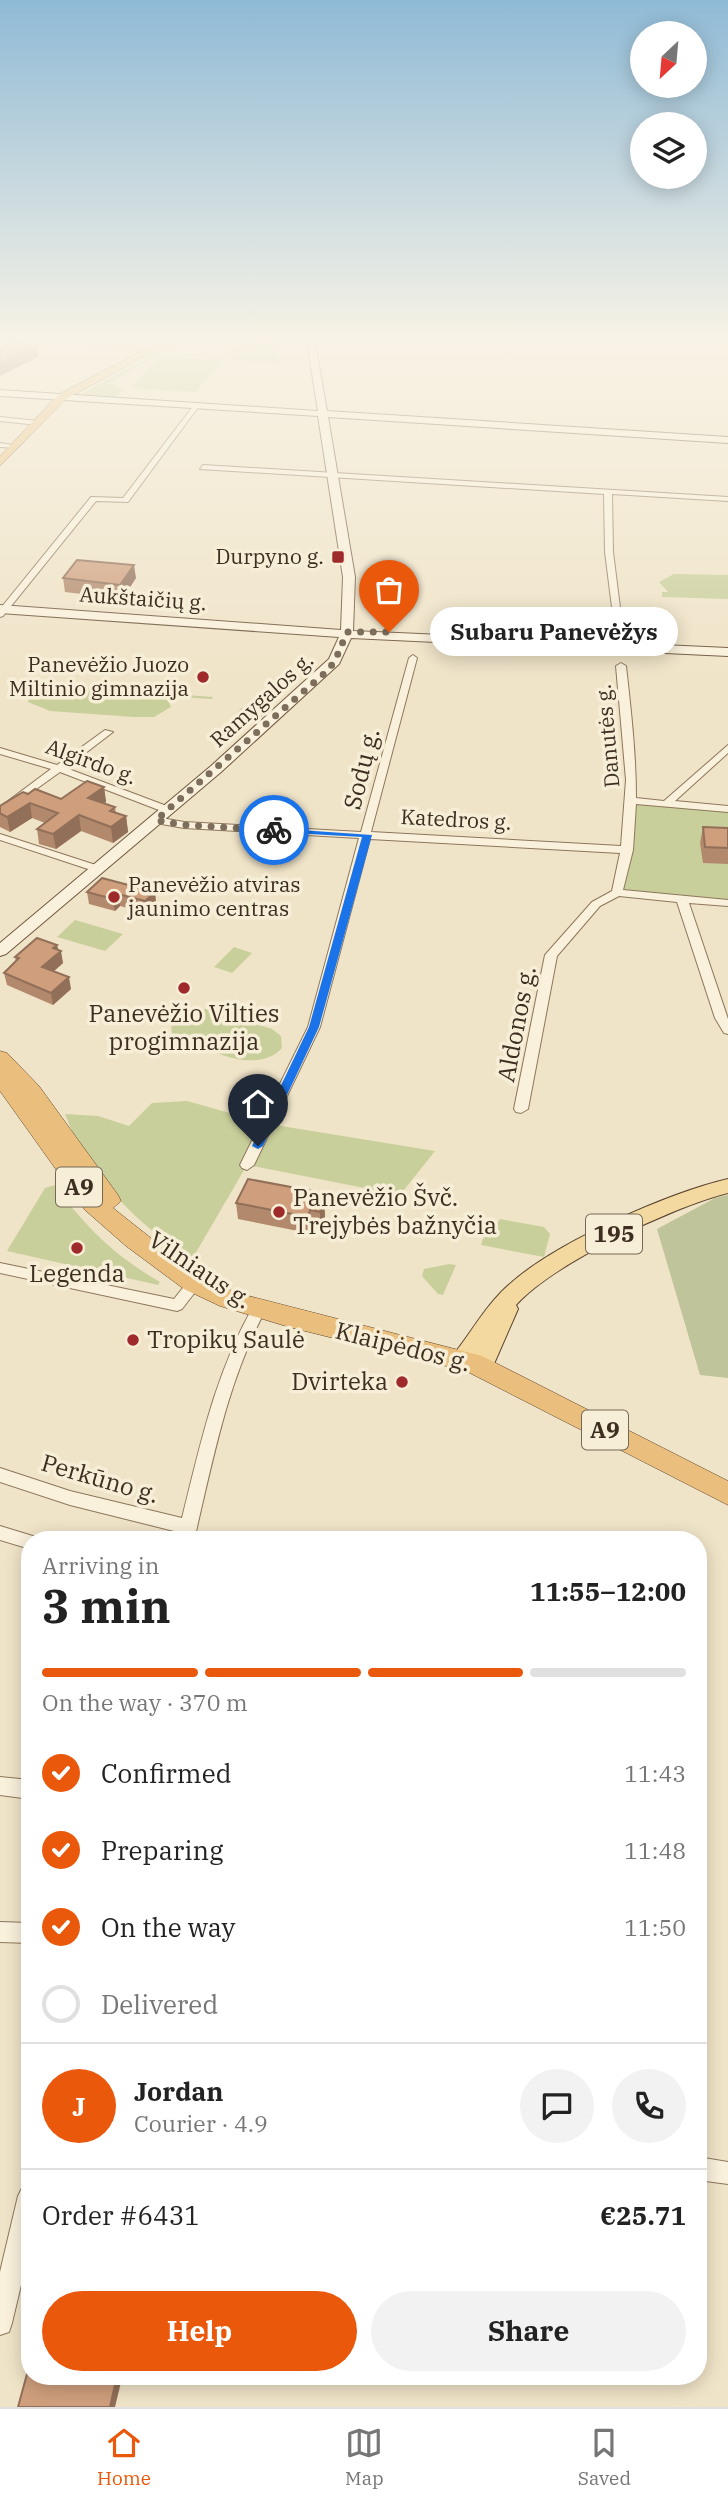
<!DOCTYPE html>
<meta charset="utf-8">
<style>
body{margin:0;font-family:"IBM Plex Serif",serif;background:#f2f2f2;color:#222;height:100vh;display:flex;flex-direction:column;font-size:26px;white-space:nowrap}
*{box-sizing:border-box;margin:0}
p{font-size:23px;color:#767676}
.icon{flex:none;width:38px;height:38px;fill:none;stroke:currentColor;stroke-width:2;stroke-linecap:round;stroke-linejoin:round}
.map{position:relative;flex:1;overflow:hidden}
.drawer{position:absolute;left:21px;top:1531px;width:686px;height:854px;display:flex;flex-direction:column;background:#fff;border-radius:28px;box-shadow:0 4px 18px #0003}
.drawer>*{flex:none}
.needle{width:46px;rotate:206deg}
.buttons{position:absolute;left:630px;top:21px;display:grid;gap:14px}
.buttons a{display:grid;place-items:center;width:77px;height:77px;border-radius:50%;background:#fff;box-shadow:0 4px 18px #0003;font-size:35px}
.pin{position:absolute;display:grid;place-items:center;width:60px;height:60px;color:#fff;margin:-72px -30px;border-radius:50% 50% 50% 0;rotate:-45deg;box-shadow:0 0 7px #0007}
.pin .icon{rotate:45deg}
.courier{position:absolute;display:grid;place-items:center;width:70px;height:70px;margin:-35px;border:5px solid #1a73e8;border-radius:50%;background:#fff;color:#222;box-shadow:0 2px 9px #0007}
.bubble{position:absolute;height:49px;border-radius:24px;background:#fff;box-shadow:0 4px 18px #0003;font-size:23px;font-weight:700;line-height:49px;text-align:center}
.overview em{font-style:normal;font-weight:700}
.overview div{display:flex;flex-direction:column-reverse}
.overview{display:flex;align-items:center;justify-content:space-between;height:119px;padding:0 21px}
h1{font-size:46px;font-weight:700;line-height:52px}
.bar{display:grid;grid-template-columns:repeat(4,1fr);gap:10px 7px;align-content:center;height:84px;padding:0 21px}
.bar i{height:9px;border-radius:5px;background:#e0e0e0}
.bar .active{background:#ea580c}
.bar p{grid-column:span 4}
.line{display:flex;align-items:center;gap:18px;padding:0 21px;border-top:2px solid #e0e0e0}
.line div{flex:1}
.round{display:grid;place-items:center;flex:none;width:74px;height:74px;border-radius:37px;background:#f2f2f2}
ol{padding:0 21px;list-style:none}
li{display:flex;align-items:center;gap:21px;height:77px}
li p{margin-inline-start:auto}
li .icon{padding:7px;border-radius:50%;background:#ea580c;color:#fff;stroke-width:4}
li:last-child{color:#767676}
li i{width:38px;height:38px;border:4px solid #e0e0e0;border-radius:50%}
.primary-button{display:flex;gap:14px;margin-top:auto;padding:14px 21px}
.primary-button a{flex:1;height:80px;border-radius:42px;background:#ea580c;color:#fff;font-size:28px;font-weight:700;line-height:80px;text-align:center}
.primary-button a+a{background:#f2f2f2;color:#222}
.dock{display:flex;justify-content:space-around;align-items:center;height:98px;border-top:2px solid #e0e0e0;background:#fff;font-size:19px;color:#767676}
.dock a{display:grid;justify-items:center;gap:4px}
.dock .active{color:#ea580c}
.map>svg:first-child{display:block}
.green{fill:#c9cf9b}
.cemetery{fill:#bfc49a}
.lines{fill:none;stroke-linecap:round;stroke-linejoin:round}
.minor-casing{stroke:#8d765c;stroke-width:2}
.secondary-casing{stroke:#6f573f;stroke-width:2}
.primary-casing{stroke:#5b4430;stroke-width:2}
.trunk-casing{stroke:#5b4430;stroke-width:1}
.minor{fill:#faf1dc;fill-rule:evenodd}
.secondary{fill:#faf1dc;fill-rule:evenodd}
.primary{fill:#f3d9a0;fill-rule:evenodd}
.trunk{fill:#eabe7c;fill-rule:evenodd}
.wall{fill:#b2896c}
.shaded-wall{fill:#916f58}
.building{fill:#cf9f7d;stroke:#916f58;stroke-width:2}
.route{fill:#1a73e8}
.done{stroke:#7c6e5b;stroke-width:7;stroke-dasharray:0 12.6}
.poi-dot{fill:#9e2a2b;stroke:#f7eed8;stroke-width:2.5}
.labels{text-anchor:middle;stroke-width:7;stroke-linejoin:round;paint-order:stroke}
.far-poi-label{font-size:21px;fill:#3d2e20;stroke:#f7eed8;text-anchor:end}
.far-street-label{font-size:21px;fill:#3d2e20;stroke:#f7eed8}
.shield{fill:#f7eed8;stroke:#756857;stroke-width:2}
.shield-label{font-size:23px;font-weight:bold;fill:#3d2e20}
.street-label{font-size:24px;fill:#3d2e20;stroke:#f7eed8}
.poi-label{font-size:24px;fill:#3d2e20;stroke:#f7eed8}
</style>
<div class="map">
<svg width="728" height="2407" viewBox="0 0 728 2407">
<rect width="100%" height="100%" fill="#f0e4c8"/>
<g class="green">
<path d="M72,342H159L137,352Z"/>
<path d="M176,342H183L109,383L123,390L116,397L81,394Z"/>
<path d="M241,342H272L276,357L283,363L227,359Z"/>
<path d="M159,357L221,360L196,392L131,388Z"/>
<path d="M674,574L728,575V599L662,597V592H668L659,582Z"/>
<path d="M34,684L213,697L212,699L166,696L171,707L154,717H134L50,711L28,702L32,691L42,687Z"/>
<path d="M633,801L728,809V903L617,893Z"/>
<path d="M75,920L123,934L105,951L57,937Z"/>
<path d="M234,947L252,953L232,973L214,967Z"/>
<path d="M189,1009H206L272,1029L281,1036L282,1048C256,1076 209,1049 178,1039L172,1034L171,1023L179,1013Z"/>
<path d="M187,1101L269,1124L435,1151L400,1195L247,1165L191,1261C138,1223 88,1177 65,1114L98,1116L129,1126L152,1103Z"/>
<path d="M55,1185C84,1226 116,1257 160,1282L158,1285L7,1251L45,1188Z"/>
<path d="M500,1219L544,1227L550,1234L544,1257L481,1245L487,1226L497,1223Z"/>
<path d="M449,1264L456,1265L443,1295L438,1294L422,1276L424,1269Z"/>
</g>
<path class="cemetery" d="M728,1195V1378L700,1375L657,1229L715,1198Z"/>
<g class="lines">
<defs>
<g id="minor">
<path d="M194,405L199,406L128,502L96,501L3,616L0,617V609L91,497L123,498Z"/>
<path d="M0,417L38,421L41,423L38,425L0,421Z"/>
<path d="M0,443L19,446L16,448L0,447Z"/>
<path d="M203,465L728,497V501L612,494L613,552L625,647L621,650L617,647L605,552L604,494L200,469Z"/>
<path d="M413,655L417,658L371,832L621,846L626,780L616,666L621,663L626,666C631,710 636,754 636,798L664,801L728,745V753L675,801L728,806V812L636,804L633,850L623,890L728,900V906L689,903L728,1019V1034L724,1033L715,1018L677,902L619,896L600,906L557,956L528,1109L521,1113L516,1112L514,1109L545,955L592,902L612,891L620,853L370,839L320,1027L254,1165L247,1170L242,1168L240,1165L308,1027L359,838L184,828L156,823L151,820L156,817L184,822L361,832L409,658Z"/>
<path d="M105,730L113,732L66,768L172,808V812H164L60,772L0,815V807L51,769L0,754V748L57,765Z"/>
<path d="M0,834L102,867L103,869L102,871H94L0,840Z"/>
<path d="M0,1263L174,1299L197,1270H207L209,1274L182,1309L177,1311L0,1273Z"/>
<path d="M259,1303L264,1305L266,1309C227,1382 213,1460 194,1540H176L178,1532L70,1505L0,1482V1468L70,1491L182,1518C201,1442 215,1374 254,1305Z"/>
<path d="M0,1526L36,1537L38,1540H30V1549L0,1540Z"/>
<path d="M0,1777L30,1780V1799L0,1795Z"/>
<path d="M0,1922L30,1923V1943L0,1942Z"/>
<path d="M698,2157L728,2162V2184L698,2180Z"/>
<path d="M30,2185V2247L12,2323L9,2332L0,2335V2272L18,2196L22,2188Z"/>
</g>
<path id="secondary" d="M307,342H315L327,411L728,437V443L328,417L355,577L353,631L728,648V656L351,638L339,664L221,772L6,954L0,956V943L211,766L329,659L339,637L0,613V605L341,630L343,577L318,416L0,396V390L318,411Z"/>
<path id="primary" d="M728,1179V1193C672,1207 554,1263 516,1305L518,1309L490,1373L482,1376L474,1373L471,1365L462,1369L454,1366L450,1360L454,1354C473,1330 488,1302 511,1283C557,1242 668,1193 728,1179Z"/>
<g id="trunk">
<path d="M159,342H171L66,399L0,466V456L58,395Z"/>
<path d="M0,1051L7,1053L39,1086L118,1195L121,1201L113,1208L200,1277L237,1293L482,1356L728,1481V1505L466,1371L289,1327L220,1306L184,1289L126,1246L85,1210L0,1091Z"/>
</g>
</defs>
<use href="#minor" class="minor-casing"/>
<use href="#secondary" class="secondary-casing"/>
<use href="#primary" class="primary-casing"/>
<use href="#trunk" class="trunk-casing"/>
<use href="#minor" class="minor"/>
<use href="#secondary" class="secondary"/>
<use href="#primary" class="primary"/>
<use href="#trunk" class="trunk"/>
</g>
<g class="wall">
<path d="M63,578H136L122,599L65,592Z"/>
<path d="M265,706V713L254,723L239,719V712Z"/>
<path d="M104,787L106,802L104,803L115,807L116,813L126,816L128,832L113,843L81,831L56,849L39,844L37,829L45,823L32,818L10,832L0,827V806L28,794L61,799Z"/>
<path d="M703,827L728,828V864L703,863L700,843Z"/>
<path d="M87,892H155L156,904L147,913L120,906L115,911L89,904Z"/>
<path d="M57,945L63,963L54,971L71,989L53,1005L7,985L4,973L16,962L15,957Z"/>
<path d="M318,1199L324,1200L325,1217L320,1228L311,1226L308,1233L238,1219L236,1203Z"/>
</g>
<g class="shaded-wall">
<path d="M37,346L38,357L0,376V363Z"/>
<path d="M134,565L136,578L122,599L120,585Z"/>
<path d="M265,706V713L254,723V716Z"/>
<path d="M104,787L106,802L90,813L88,798Z"/>
<path d="M30,803L32,818L10,832L7,817Z"/>
<path d="M79,815L81,831L56,849L53,834Z"/>
<path d="M126,816L128,832L113,843L111,827Z"/>
<path d="M155,892L156,904L147,913L145,901Z"/>
<path d="M118,894L120,906L115,911L113,899Z"/>
<path d="M57,945L58,953L61,951L63,963L45,979L42,967L53,948Z"/>
<path d="M69,977L71,989L53,1005L51,993Z"/>
<path d="M324,1200L325,1217L320,1228V1212Z"/>
<path d="M310,1210L311,1226L308,1233V1217Z"/>
<path d="M117,2376L122,2378L115,2407H110Z"/>
</g>
<g class="building">
<path d="M13,342L37,346L0,363V348Z"/>
<path d="M77,560L134,565L120,585L63,578Z"/>
<path d="M251,702L265,706L254,716L239,712Z"/>
<path d="M87,781L104,787L88,798L115,807L110,811L126,816L111,827L79,815L53,834L37,829L58,813L30,803L7,817L0,813V806L23,792L28,794L35,789L61,799Z"/>
<path d="M703,827L728,828V848L705,847Z"/>
<path d="M102,878L155,892L145,901L118,894L113,899L87,892Z"/>
<path d="M37,938L57,945L53,948L61,951L42,967L69,977L51,993L4,973L19,958L15,957Z"/>
<path d="M248,1179L318,1192L315,1199L324,1200L320,1212L310,1210L308,1217L236,1203Z"/>
<path d="M29,2335H30V2357L24,2355Z"/>
<path d="M30,2363V2376H117L110,2407H18Z"/>
</g>
<linearGradient id="sky" x2="0" y2="1"><stop stop-color="#8fbad6"/><stop offset="0.5" stop-color="#f8f3e6"/><stop offset="1" stop-color="#f8f3e6" stop-opacity="0"/></linearGradient>
<rect width="728" height="679" fill="url(#sky)"/>
<path class="route" d="M271,828L372,835L319,1027L263,1146L258,1149L252,1146L309,1027L362,837L274,832Z"/>
<g class="lines">
<path class="done" d="M274,830L184,825L156,820L326,672L335,661L347,632H389"/>
</g>
<g class="poi-dot">
<rect x="331" y="550" width="14" height="14" rx="3.5"/>
<circle cx="203" cy="677" r="7"/>
<circle cx="114" cy="897" r="7"/>
<circle cx="184" cy="988" r="7"/>
<circle cx="279" cy="1212" r="7"/>
<circle cx="77" cy="1248" r="7"/>
<circle cx="133" cy="1340" r="7"/>
<circle cx="402" cy="1382" r="7"/>
</g>
<g class="labels">
<g class="far-poi-label">
<text x="324" y="564">Durpyno g.</text>
<text x="189" y="672">Panevėžio Juozo<tspan x="189" dy="24">Miltinio gimnazija</tspan></text>
<text x="128" y="892" text-anchor="start">Panevėžio atviras<tspan x="128" dy="24">jaunimo centras</tspan></text>
</g>
<g class="far-street-label">
<text transform="translate(143 599) rotate(4)" y="7">Aukštaičių g.</text>
<text transform="translate(262 700) rotate(-42)" y="7">Ramygalos g.</text>
<text transform="translate(608 736) rotate(-95)" y="7">Danutės g.</text>
<text transform="translate(91 762) rotate(20)" y="7">Algirdo g.</text>
<text transform="translate(456 820) rotate(3)" y="7">Katedros g.</text>
</g>
<g class="shield">
<rect x="56" y="1167.5" width="46" height="39" rx="5"/>
<rect x="586" y="1214.5" width="56" height="39" rx="5"/>
<rect x="582" y="1410.5" width="46" height="39" rx="5"/>
</g>
<g class="shield-label">
<text x="79" y="1195">A9</text>
<text x="614" y="1242">195</text>
<text x="605" y="1438">A9</text>
</g>
<g class="street-label">
<text transform="translate(362 769) rotate(-76)" y="8">Sodų g.</text>
<text transform="translate(517 1024) rotate(-79)" y="8">Aldonos g.</text>
<text transform="translate(200 1270) rotate(34)" y="8">Vilniaus g.</text>
<text transform="translate(403 1347) rotate(14)" y="8">Klaipėdos g.</text>
<text transform="translate(100 1479) rotate(16)" y="8">Perkūno g.</text>
</g>
<g class="poi-label">
<text x="184" y="1022">Panevėžio Vilties<tspan x="184" dy="28">progimnazija</tspan></text>
<text x="293" y="1206" text-anchor="start">Panevėžio Švč.<tspan x="293" dy="28">Trejybės bažnyčia</tspan></text>
<text x="77" y="1282">Legenda</text>
<text x="147" y="1348" text-anchor="start">Tropikų Saulė</text>
<text x="388" y="1390" text-anchor="end">Dvirteka</text>
</g>
</g>
</svg>
<div class="buttons">
<a><svg class="needle" viewBox="-14 -14 28 28"><path d="M0-13l5 13h-10z" fill="#e53935"/><path d="M0 13l5-13h-10z" fill="#767676"/></svg></a>
<a><svg class="icon" aria-label="layers" viewBox="0 0 24 24"><path d="M12 4l9 5-9 5-9-5zM3 14l9 5 9-5"/></svg></a>
</div>
<div class="pin" style="left:389px;top:632px;background:#ea580c"><svg class="icon" aria-label="bag" viewBox="0 0 24 24"><path d="M5 8h14l-1 12H6zM9 8a3 3 0 0 1 6 0"/></svg></div>
<div class="pin" style="left:258px;top:1146px;background:#1f2937"><svg class="icon" aria-label="home" viewBox="0 0 24 24"><path d="M3 11l9-7 9 7M6 9v11h12V9"/></svg></div>
<div class="courier" style="left:274px;top:830px"><svg class="icon" aria-label="bike" viewBox="0 0 24 24"><circle cx="6" cy="16" r="4"/><circle cx="18" cy="16" r="4"/><path d="M6 16l4-8h5l3 8M10 8l3 8H6M13 5h3"/></svg></div>
<div class="bubble" style="left:430px;top:607px;width:248px">Subaru Panevėžys</div>
<section class="drawer">
<div class="overview"><div><h1>3 min</h1><p>Arriving in</p></div><em>11:55–12:00</em></div>
<div class="bar"><i class="active"></i><i class="active"></i><i class="active"></i><i></i><p>On the way · 370 m</p></div>
<ol>
<li><svg class="icon" aria-label="check" viewBox="0 0 24 24"><path d="M5 12l5 5 9-10"/></svg>Confirmed<p>11:43</p></li>
<li><svg class="icon" aria-label="check" viewBox="0 0 24 24"><path d="M5 12l5 5 9-10"/></svg>Preparing<p>11:48</p></li>
<li><svg class="icon" aria-label="check" viewBox="0 0 24 24"><path d="M5 12l5 5 9-10"/></svg>On the way<p>11:50</p></li>
<li><i></i>Delivered</li>
</ol>
<div class="line" style="height:126px"><b class="round" style="background:#ea580c;color:#fff">J</b><div><b>Jordan</b><p>Courier · 4.9</p></div><a class="round"><svg class="icon" aria-label="chat" viewBox="0 0 24 24"><path d="M4 5h16v11H9l-5 4z"/></svg></a><a class="round"><svg class="icon" aria-label="phone" viewBox="0 0 24 24"><path d="M5 4h4l2 5-3 2q2 4 5 5l2-3 5 2v4C11 20 4 13 5 4z"/></svg></a></div>
<div class="line" style="height:91px"><div>Order #6431</div><b>€25.71</b></div>
<div class="primary-button"><a>Help</a><a>Share</a></div>
</section>
</div>
<nav class="dock">
<a class="active"><svg class="icon" aria-label="home" viewBox="0 0 24 24"><path d="M3 11l9-7 9 7M6 9v11h12V9"/></svg>Home</a>
<a><svg class="icon" aria-label="map" viewBox="0 0 24 24"><path d="M3 6l6-2 6 2 6-2v14l-6 2-6-2-6 2zM9 4v14M15 6v14"/></svg>Map</a>
<a><svg class="icon" aria-label="saved" viewBox="0 0 24 24"><path d="M7 4h10v16l-5-4-5 4z"/></svg>Saved</a>
</nav>
